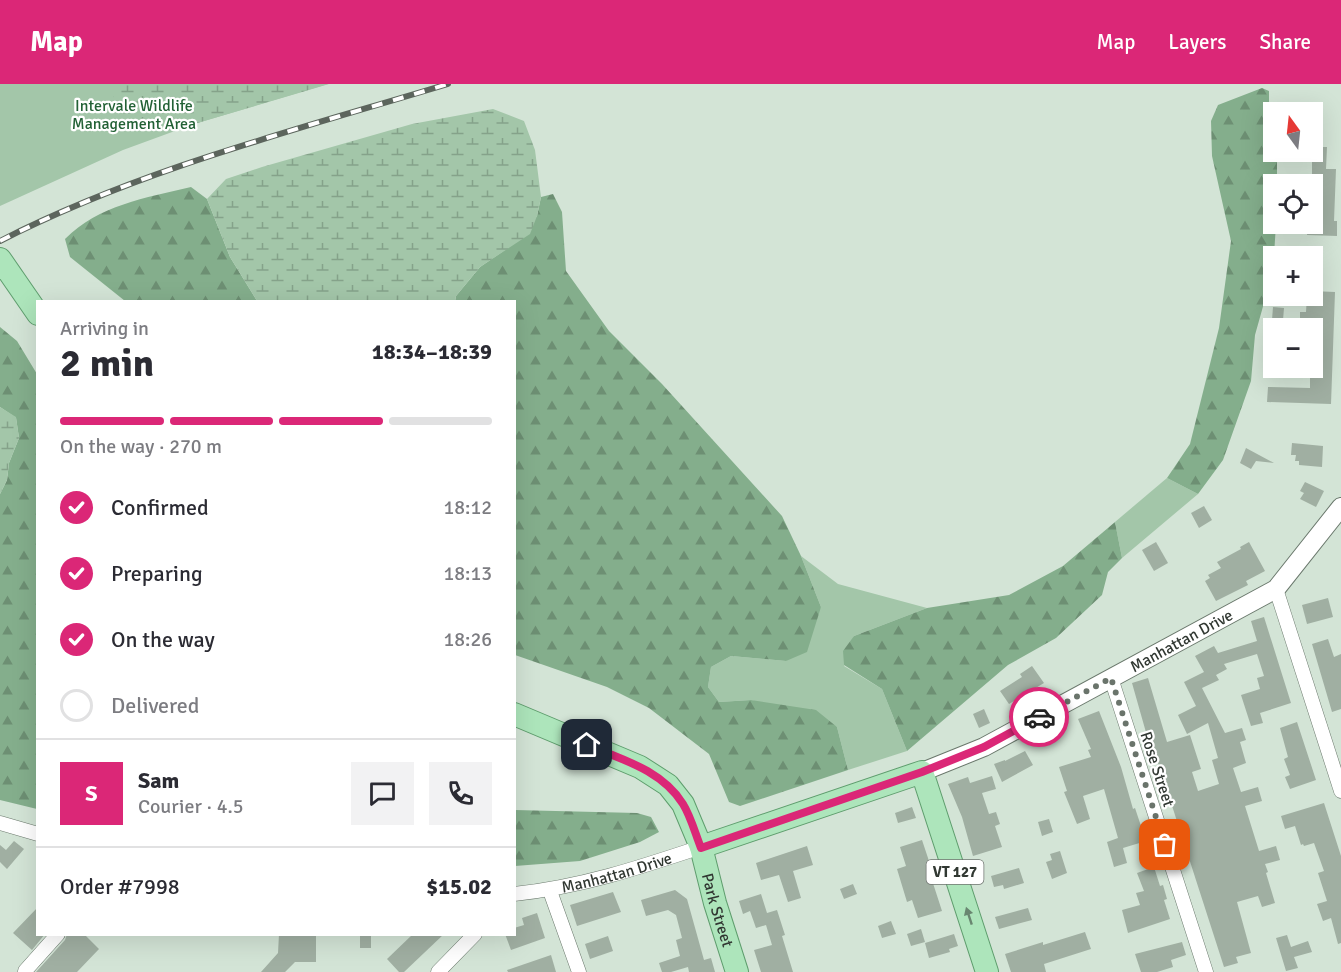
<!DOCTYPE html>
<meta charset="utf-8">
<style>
body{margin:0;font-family:Signika,sans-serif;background:#f2f2f3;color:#2b2b33;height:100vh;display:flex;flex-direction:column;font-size:22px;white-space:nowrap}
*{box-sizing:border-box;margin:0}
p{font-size:20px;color:#7c7c81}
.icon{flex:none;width:33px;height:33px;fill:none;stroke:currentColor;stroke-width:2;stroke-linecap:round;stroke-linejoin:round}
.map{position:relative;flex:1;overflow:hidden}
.details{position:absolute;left:36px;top:216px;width:480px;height:636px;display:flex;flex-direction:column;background:#fff;border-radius:0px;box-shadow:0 6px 24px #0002}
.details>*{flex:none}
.needle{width:39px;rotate:345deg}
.controls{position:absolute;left:1263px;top:18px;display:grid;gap:12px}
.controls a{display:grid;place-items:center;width:60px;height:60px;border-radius:0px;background:#fff;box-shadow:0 6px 24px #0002;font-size:30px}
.pin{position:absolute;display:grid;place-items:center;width:51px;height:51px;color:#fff;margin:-26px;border-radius:12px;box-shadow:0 3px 9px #0006}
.courier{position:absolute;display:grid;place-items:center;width:60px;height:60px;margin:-30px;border:4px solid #db2777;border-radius:50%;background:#fff;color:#222;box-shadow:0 2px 8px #0007}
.summary em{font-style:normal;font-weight:800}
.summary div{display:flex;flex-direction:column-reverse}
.summary{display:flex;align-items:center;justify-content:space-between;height:102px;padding:0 24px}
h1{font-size:39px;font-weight:800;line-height:45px}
.bar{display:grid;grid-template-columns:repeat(4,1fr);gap:9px 6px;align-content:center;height:72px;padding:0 24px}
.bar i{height:8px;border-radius:4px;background:#e1e1e2}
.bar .on{background:#db2777}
.bar p{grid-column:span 4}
.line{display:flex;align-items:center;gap:15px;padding:0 24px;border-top:2px solid #e1e1e2}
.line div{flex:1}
.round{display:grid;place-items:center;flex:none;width:63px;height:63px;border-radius:0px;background:#f2f2f3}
ol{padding:0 24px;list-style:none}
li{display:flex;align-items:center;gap:18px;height:66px}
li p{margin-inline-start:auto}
li .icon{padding:6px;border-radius:50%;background:#db2777;color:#fff;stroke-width:4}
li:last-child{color:#7c7c81}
li i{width:33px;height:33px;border:3px solid #e1e1e2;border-radius:50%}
header{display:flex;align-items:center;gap:36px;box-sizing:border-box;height:84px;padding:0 30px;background:#db2777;color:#fff}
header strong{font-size:28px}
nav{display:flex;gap:33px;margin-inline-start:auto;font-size:21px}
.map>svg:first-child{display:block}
.green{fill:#a3c6a9}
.forest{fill:url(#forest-firs)}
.wetland{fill:url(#wetland-marsh)}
.building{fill:#a0afa2}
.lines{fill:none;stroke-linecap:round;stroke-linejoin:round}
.minor-casing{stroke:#6a786c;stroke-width:15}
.tertiary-casing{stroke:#6a786c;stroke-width:20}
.primary-casing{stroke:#5e9d6d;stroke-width:24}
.minor{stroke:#fff;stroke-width:14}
.tertiary{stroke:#fff;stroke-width:18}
.primary{stroke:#ade5bb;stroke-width:22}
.rail-casing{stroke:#5c655d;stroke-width:6}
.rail{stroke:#fff;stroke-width:4;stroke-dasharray:11;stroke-linecap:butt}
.oneway{fill:#698670}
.done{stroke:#6a746b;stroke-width:6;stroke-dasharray:0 10.8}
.route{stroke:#db2777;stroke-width:8}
.labels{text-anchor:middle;stroke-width:4.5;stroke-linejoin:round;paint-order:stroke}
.shield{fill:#fff;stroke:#6f7470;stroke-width:1.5}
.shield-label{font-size:15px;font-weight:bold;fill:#313832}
.park-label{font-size:16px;fill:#226135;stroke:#fff}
.street-label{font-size:16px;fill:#313832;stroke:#fff}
</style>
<header>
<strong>Map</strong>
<nav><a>Map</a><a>Layers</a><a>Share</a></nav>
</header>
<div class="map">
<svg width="1341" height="888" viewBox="0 0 1341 888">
<defs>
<pattern id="forest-firs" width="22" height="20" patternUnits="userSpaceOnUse" patternTransform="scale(1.5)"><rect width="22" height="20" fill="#84ae8c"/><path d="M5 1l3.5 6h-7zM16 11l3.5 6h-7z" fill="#6d8f73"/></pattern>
<pattern id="wetland-marsh" width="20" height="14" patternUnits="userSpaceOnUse" patternTransform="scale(1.5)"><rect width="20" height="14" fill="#a3c6a9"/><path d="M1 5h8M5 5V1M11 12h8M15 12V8" fill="none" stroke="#85a28a"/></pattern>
</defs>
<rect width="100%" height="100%" fill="#d3e4d6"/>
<g class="green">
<path d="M0,0H328L194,40L123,66L0,122Z"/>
<path d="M1167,394L1198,410L1122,474L1115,438Z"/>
<path d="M801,472L838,500L927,524L854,552L844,582L882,605L907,667L848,686L837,643L751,616L719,618L708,603L711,583L731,572L786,577L821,523Z"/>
</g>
<g class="forest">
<path d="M1262,4L1269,7V37L1273,45L1274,68H1277V100H1274V140H1276L1273,187L1255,251L1251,297L1223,376L1198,410L1167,394L1190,360L1219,244L1231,157L1212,72L1211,37L1218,21Z"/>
<path d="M191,103L207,115L230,173L257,217H125L70,173L65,155C99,121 145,114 191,103Z"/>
<path d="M553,110L562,128L566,187L609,247L662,300L782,432L801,472L821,523L807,568L786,577L731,572L711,583L708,603L719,618L751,616L816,626L837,643L848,686L740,722L729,718L709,670L649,624L607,603L515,571L514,218H455L456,212L480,183L502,168L537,132L541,113Z"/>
<path d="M0,243L17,257L37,290V725L0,716V410L7,396L9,379L19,354L16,334L0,323Z"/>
<path d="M1115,438L1122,474L1108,488L1102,511L1056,554L1008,581L907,667L882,605L844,581L843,567L854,552L927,524L1009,511L1063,482Z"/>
<path d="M515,726L637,729L651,733L659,748L640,758L580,777L515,782Z"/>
</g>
<g class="wetland">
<path d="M107,0H329L194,40L168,43L147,39L123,31Z"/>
<path d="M493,25L524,37L535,66L541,113L537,132L530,150L480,183L456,212L455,217H257L230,173L207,115L226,95L262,83L412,40Z"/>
<path d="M0,323L16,333L19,354L9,379L7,396L0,410Z"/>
</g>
<g class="building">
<path d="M1312,63H1327L1326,85H1336L1334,137H1337V152L1307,151L1308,140H1312Z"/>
<path d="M1312,207L1335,208L1331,320L1267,318L1268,303L1310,304V284H1312V244L1311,238H1300V228H1306L1307,212H1312Z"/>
<path d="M1273,223L1284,224L1283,236H1272Z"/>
<path d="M1292,359L1323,362L1322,383L1299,381V377H1295L1296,371H1291Z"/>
<path d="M1246,364L1274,379L1256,377L1251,385L1240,379Z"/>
<path d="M1305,398L1324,407L1316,423L1300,415L1304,409L1300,407Z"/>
<path d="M1204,422L1212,436L1199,444L1191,429Z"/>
<path d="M1156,458L1168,479L1154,487L1142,466Z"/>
<path d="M1249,458L1265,487L1246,497L1248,501L1216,517L1205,497L1210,494L1208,491L1221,484L1217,478L1241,465L1240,463Z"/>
<path d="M1328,514L1333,533L1307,540L1302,521Z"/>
<path d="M1264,533L1291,619L1260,629L1263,639L1251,642L1241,611L1260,605L1257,594L1264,592L1257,570L1224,580L1227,585L1216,591L1219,596L1202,604L1225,649L1242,644L1246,656L1240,658L1246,679L1233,684L1241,708L1258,703L1262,717L1245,722L1259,767L1276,762L1280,776L1265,780L1268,788L1266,789L1275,819L1262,823L1258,812L1237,818L1251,869L1236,873L1238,879L1224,883L1165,700L1151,658L1149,659L1132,599L1148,594L1167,658L1190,651L1201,685L1192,688L1198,707L1219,700L1212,676L1218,674L1208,639L1187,650L1178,631L1196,622L1184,598L1204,588L1195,572L1214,562L1218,569L1257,557L1251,537Z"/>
<path d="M1328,555L1334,573L1341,570V625L1332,628L1312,560Z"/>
<path d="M1032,582L1044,599L1009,620L1000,607L1022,593L1020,590Z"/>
<path d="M984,625L990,639L979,644L973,630Z"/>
<path d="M1099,627L1121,683L1133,725L1135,724L1146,757L1123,764L1127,779L1114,783L1107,758L1118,754L1104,705L1083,712L1090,735L1077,740L1064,708L1067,707L1059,683L1091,673L1088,666L1091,665L1078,635Z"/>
<path d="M1297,638L1316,696L1290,705L1285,693L1290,691L1284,675L1288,673L1280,644Z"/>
<path d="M1025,667L1033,681L1002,698L994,680L1005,676V677Z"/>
<path d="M992,692L996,705L982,709L989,730L996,728L1000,740L995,742L1002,763L973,772L962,733L948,700L968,693L970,699Z"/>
<path d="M1324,719L1341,772V859L1338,860L1331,834L1323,837L1317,820L1327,817L1318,789L1324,787L1314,759L1304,762L1303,760L1301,761L1295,742L1285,745L1281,732Z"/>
<path d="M912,723L916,734L898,739L895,729Z"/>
<path d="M1049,735L1053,748L1042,752L1038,738Z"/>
<path d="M922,756L933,789L930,790L942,827L918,834L912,816L907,818L897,785L906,782L900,763Z"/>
<path d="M14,757L24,765L7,785L0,778V761L6,766Z"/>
<path d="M807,762L813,781L793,787L801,814L788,818L779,791L761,796L756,779Z"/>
<path d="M1060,767L1067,789L1052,795L1046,778L1052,776L1050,770Z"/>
<path d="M1154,783L1160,802L1163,801L1167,815L1164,816L1170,835L1128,849L1122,826L1140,821L1136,809L1144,807L1137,789Z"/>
<path d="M1019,784L1024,799L1004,805L1003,801L994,803L991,792Z"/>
<path d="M853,800L857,810L844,815L840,805Z"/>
<path d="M675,806L687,815L704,876L711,874L715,888H689L688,883L671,888H662L659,879L680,872L676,856L682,854L676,831L668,826L646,832L641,816Z"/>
<path d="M613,808L621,828L577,842L570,821Z"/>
<path d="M761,810L767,829L777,826L785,851L782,852L793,888H761L754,866L772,861L766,841L756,844L750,827L743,830L739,817Z"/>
<path d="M38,823V850H45L32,866L13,849Z"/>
<path d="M1028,824L1032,836L999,845L995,833Z"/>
<path d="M537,829L545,854L511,866L505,850H514V844L524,841L522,834Z"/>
<path d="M891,837L896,850L882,854L878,842Z"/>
<path d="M921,845L925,858L911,862L907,850Z"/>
<path d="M1085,848L1091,865L1044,880L1046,888H1011L1005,870L1043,858V861Z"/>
<path d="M67,850H84L99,865L77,888H36L65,856Z"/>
<path d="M279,850H316V878H295L285,888H261L278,869Z"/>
<rect x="360" y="850" width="11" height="14"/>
<path d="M413,850H444L404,888H399L387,875Z"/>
<path d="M954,850L958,862L949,865L950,868L929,874L925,859Z"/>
<path d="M1287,851L1291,863L1308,857L1312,868L1294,873L1298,884L1286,887L1276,854Z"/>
<path d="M608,852L613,867L590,875L585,860Z"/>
<path d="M1182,858L1186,871L1171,876L1173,883L1157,888H1141L1135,870Z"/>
<path d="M551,871L556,888H508L507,886Z"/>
</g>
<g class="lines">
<defs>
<g id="minor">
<path d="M1276,505L1341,707"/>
<path d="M1111,594L1206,888"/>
<path d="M0,739L38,750"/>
<path d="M550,807L579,888"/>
<path id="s1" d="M514,810C581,803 638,784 701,763"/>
<path d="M25,887L58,850"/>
<path d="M438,888L475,850"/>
</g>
<g id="tertiary">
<path id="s2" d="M922,688L984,663L1276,505L1341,423"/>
</g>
<g id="primary">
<path d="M0,175L38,230"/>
<path id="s3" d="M514,630L640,683L668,701L683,720L701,763L715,819L737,888"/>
<path d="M701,763L922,688L987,888"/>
</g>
</defs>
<use href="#minor" class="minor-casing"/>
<use href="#tertiary" class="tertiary-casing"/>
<use href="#primary" class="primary-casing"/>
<use href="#minor" class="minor"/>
<use href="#tertiary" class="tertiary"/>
<use href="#primary" class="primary"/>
<defs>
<path id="rail" d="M0,157C141,85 296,46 448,0"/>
</defs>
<use href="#rail" class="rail-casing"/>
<use href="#rail" class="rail"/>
</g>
<defs><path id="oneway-solid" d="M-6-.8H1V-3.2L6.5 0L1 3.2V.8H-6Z" transform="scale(1.5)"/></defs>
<use class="oneway" href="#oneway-solid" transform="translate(969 832) rotate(-108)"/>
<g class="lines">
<path class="done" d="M1039,633L1111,594L1165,761"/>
<path class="route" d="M587,661C621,675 662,686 683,720C691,733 695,749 701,764L922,688L984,663L1039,633"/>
</g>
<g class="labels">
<rect class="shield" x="926.5" y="776" width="57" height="24" rx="4.5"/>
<g class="shield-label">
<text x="955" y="793">VT 127</text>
</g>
<g class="park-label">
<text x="134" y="27">Intervale Wildlife<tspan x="134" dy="18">Management Area</tspan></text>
</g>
<g class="street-label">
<text dy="6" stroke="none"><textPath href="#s2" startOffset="291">Manhattan Drive</textPath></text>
<text transform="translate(1158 685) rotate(72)" y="6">Rose Street</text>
<text dy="6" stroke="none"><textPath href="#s1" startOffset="105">Manhattan Drive</textPath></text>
<text dy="6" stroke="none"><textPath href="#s3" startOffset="306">Park Street</textPath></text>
</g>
</g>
</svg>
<div class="controls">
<a><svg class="needle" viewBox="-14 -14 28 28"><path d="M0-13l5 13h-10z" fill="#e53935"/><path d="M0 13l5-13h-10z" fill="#7c7c81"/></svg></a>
<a><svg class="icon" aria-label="locate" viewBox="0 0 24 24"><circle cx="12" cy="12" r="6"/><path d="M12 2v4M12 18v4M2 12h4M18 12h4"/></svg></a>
<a>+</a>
<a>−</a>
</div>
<div class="pin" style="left:1165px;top:761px;background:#ea580c"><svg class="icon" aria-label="bag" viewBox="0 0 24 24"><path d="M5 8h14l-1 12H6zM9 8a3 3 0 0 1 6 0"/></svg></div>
<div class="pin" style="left:587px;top:661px;background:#1f2937"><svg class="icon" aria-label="home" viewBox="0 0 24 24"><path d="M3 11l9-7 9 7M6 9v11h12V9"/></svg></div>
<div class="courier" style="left:1039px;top:633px"><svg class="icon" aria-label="car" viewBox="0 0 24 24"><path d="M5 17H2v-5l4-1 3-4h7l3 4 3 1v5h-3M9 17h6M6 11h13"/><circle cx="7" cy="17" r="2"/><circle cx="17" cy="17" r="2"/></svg></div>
<section class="details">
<div class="summary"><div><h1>2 min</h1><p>Arriving in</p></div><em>18:34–18:39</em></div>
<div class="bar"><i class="on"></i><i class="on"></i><i class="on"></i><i></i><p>On the way · 270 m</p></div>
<ol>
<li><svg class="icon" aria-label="check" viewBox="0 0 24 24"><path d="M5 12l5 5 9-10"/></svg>Confirmed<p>18:12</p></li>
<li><svg class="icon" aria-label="check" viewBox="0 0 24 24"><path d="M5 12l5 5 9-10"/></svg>Preparing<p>18:13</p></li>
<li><svg class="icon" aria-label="check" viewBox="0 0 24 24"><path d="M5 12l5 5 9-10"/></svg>On the way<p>18:26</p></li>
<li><i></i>Delivered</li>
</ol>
<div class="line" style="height:108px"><b class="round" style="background:#db2777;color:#fff">S</b><div><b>Sam</b><p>Courier · 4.5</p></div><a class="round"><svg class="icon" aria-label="chat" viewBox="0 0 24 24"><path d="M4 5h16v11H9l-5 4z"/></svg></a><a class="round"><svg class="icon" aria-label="phone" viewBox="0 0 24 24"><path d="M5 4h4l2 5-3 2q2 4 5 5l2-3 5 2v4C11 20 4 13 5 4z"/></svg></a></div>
<div class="line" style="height:78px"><div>Order #7998</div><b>$15.02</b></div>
</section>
</div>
